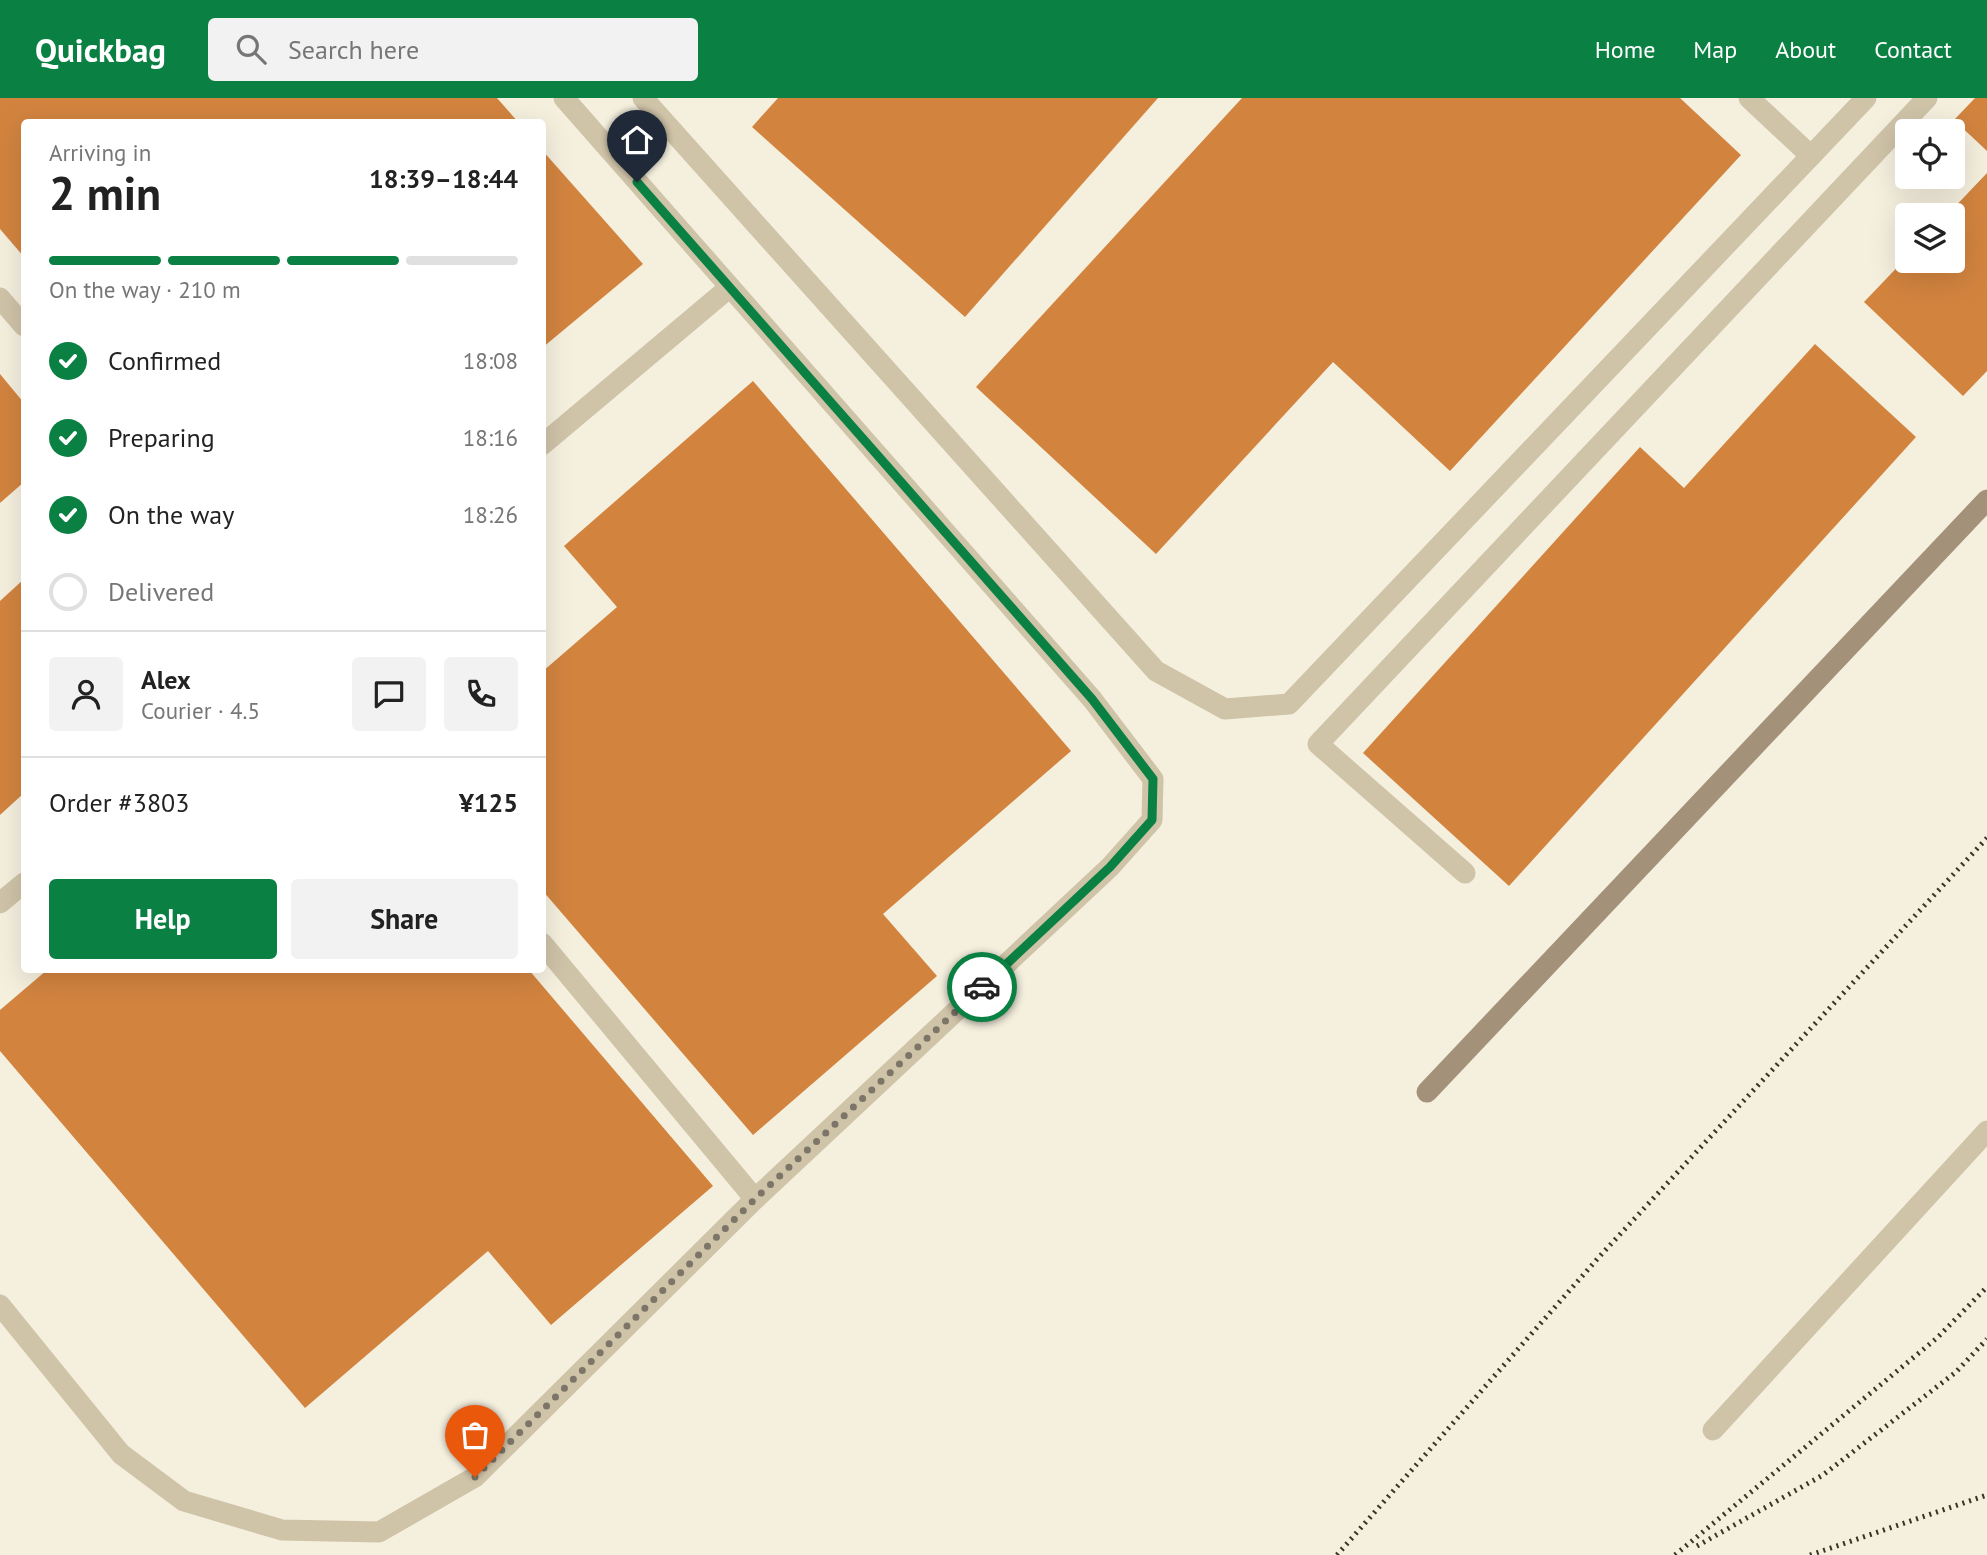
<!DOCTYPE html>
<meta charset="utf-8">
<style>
body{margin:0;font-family:"PT Sans",sans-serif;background:#f2f2f2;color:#222;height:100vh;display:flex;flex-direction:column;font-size:26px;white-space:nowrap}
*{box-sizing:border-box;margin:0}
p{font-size:23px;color:#767676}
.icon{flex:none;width:38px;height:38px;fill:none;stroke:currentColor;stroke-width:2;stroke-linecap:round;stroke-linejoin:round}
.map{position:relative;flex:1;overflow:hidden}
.sheet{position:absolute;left:21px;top:21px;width:525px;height:854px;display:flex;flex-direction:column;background:#fff;border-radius:7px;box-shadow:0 7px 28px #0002}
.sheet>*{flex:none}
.fabs{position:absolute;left:1895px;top:21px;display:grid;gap:14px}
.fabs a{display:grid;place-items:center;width:70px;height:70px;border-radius:7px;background:#fff;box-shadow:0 7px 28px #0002;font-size:35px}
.pin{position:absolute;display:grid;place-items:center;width:60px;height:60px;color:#fff;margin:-72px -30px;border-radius:50% 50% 50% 0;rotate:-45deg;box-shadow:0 0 7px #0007}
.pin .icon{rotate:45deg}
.courier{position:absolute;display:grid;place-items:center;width:70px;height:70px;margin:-35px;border:5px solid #0b8043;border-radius:50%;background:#fff;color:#222;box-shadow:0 2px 9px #0007}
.headline em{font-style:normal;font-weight:700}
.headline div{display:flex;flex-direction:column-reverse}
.headline{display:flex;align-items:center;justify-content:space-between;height:119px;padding:0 28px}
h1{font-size:46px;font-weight:700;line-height:52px}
.bar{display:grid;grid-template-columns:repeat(4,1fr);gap:10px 7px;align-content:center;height:84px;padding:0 28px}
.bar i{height:9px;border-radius:5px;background:#e0e0e0}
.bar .active{background:#0b8043}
.bar p{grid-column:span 4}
.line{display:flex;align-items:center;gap:18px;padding:0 28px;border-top:2px solid #e0e0e0}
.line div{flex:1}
.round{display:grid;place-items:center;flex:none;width:74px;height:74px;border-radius:7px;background:#f2f2f2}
ol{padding:0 28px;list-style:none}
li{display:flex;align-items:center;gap:21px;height:77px}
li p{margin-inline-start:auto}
li .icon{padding:7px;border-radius:50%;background:#0b8043;color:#fff;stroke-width:4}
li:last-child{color:#767676}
li i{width:38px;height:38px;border:4px solid #e0e0e0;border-radius:50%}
.action{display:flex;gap:14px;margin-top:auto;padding:14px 28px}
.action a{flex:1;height:80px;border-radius:7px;background:#0b8043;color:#fff;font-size:28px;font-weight:700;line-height:80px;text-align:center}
.action a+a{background:#f2f2f2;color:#222}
header{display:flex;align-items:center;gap:42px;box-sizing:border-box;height:98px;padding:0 35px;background:#0b8043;color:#fff}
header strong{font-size:33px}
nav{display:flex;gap:38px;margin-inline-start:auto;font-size:24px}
.search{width:490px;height:63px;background:#f2f2f2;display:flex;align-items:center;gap:18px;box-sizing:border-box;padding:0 24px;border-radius:7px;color:#767676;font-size:26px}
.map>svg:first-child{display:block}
.building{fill:#d2843f}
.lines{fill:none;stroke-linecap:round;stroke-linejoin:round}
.street{stroke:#cfc3a8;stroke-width:21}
.secondary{stroke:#a39279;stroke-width:21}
.rail{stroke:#3b3329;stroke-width:5;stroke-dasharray:2 5;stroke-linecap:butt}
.done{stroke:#7c7568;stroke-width:7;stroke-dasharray:0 12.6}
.route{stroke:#0b8043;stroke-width:9}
</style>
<header>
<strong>Quickbag</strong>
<div class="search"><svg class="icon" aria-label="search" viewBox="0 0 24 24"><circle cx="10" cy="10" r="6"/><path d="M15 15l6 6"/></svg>Search here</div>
<nav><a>Home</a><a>Map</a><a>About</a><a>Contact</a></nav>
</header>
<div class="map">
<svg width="1987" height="1457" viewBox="0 0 1987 1457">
<rect width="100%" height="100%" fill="#f5efde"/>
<g class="building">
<path d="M0,0H497L518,24H24V159L0,131Z"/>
<path d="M778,0H1158L965,219L752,29Z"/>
<path d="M1242,0H1680L1741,57L1450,373L1333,264L1156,456L976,289Z"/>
<path d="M1975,0H1987V53L1954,22Z"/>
<path d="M542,52L643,166L542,250Z"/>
<path d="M1987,75V273L1963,298L1864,204L1908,158V163H1953V117H1947Z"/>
<path d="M1815,246L1916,339L1509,788L1363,655L1640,349L1684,390Z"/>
<path d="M0,276L24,305V384L0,405Z"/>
<path d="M753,283L1071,653L883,816L937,878L753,1037L542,792V574L617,509L564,448Z"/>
<path d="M24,481V695L0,717V503Z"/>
<path d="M47,872H529L713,1088L551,1227L488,1153L305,1310L0,953V912Z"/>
</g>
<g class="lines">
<g class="street">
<path d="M643,0L1156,573L1225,611L1289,606L1866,0"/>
<path d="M1749,0L1811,58"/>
<path d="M0,200L24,228"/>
<path d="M542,347L730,189"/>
<path d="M1465,775L1318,646L1927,0"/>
<path d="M0,805L24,785"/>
<path d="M542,845L755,1101"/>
<path d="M0,1207L121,1356L184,1403L282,1432L379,1434L475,1379L755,1101L1110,769L1152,722L1153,681L1092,601L564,0"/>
<path d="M1713,1332L1987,1033"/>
</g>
<path class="secondary" d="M1427,994L1987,402"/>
<g class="rail">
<path d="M1697,1448L1823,1377L1956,1274L1987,1241"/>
<path d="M1337,1457L1599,1159L1987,740"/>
<path d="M1675,1457L1937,1240L1987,1189"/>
<path d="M1810,1457L1987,1397"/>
</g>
</g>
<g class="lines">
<path class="done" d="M475,1379L755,1101L982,889"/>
<path class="route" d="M637,84L1092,601L1153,681L1152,722L1110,769L982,889"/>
</g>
</svg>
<div class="fabs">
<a><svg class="icon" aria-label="locate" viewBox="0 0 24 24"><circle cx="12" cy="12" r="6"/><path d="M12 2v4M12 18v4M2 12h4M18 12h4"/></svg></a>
<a><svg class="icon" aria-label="layers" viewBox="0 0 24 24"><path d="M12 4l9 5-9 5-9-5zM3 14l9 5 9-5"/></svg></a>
</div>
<div class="pin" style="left:475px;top:1379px;background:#ea580c"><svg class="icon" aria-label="bag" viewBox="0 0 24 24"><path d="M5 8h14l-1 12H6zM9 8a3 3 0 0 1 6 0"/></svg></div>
<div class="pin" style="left:637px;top:84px;background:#1f2937"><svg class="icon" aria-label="home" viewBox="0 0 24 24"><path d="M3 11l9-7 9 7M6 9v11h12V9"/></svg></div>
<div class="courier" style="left:982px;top:889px"><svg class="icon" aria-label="car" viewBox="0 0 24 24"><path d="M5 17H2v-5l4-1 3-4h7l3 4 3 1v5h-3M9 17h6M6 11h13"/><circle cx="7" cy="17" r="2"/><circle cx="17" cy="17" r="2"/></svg></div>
<section class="sheet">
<div class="headline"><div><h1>2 min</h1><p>Arriving in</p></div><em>18:39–18:44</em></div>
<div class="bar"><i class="active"></i><i class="active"></i><i class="active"></i><i></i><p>On the way · 210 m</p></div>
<ol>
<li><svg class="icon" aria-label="check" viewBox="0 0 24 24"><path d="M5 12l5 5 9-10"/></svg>Confirmed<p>18:08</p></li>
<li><svg class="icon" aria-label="check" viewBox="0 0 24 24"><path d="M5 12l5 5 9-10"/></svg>Preparing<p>18:16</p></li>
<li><svg class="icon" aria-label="check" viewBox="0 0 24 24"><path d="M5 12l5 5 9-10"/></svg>On the way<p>18:26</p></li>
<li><i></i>Delivered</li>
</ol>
<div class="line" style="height:126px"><a class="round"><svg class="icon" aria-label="person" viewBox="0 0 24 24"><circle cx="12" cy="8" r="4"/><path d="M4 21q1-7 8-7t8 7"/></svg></a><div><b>Alex</b><p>Courier · 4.5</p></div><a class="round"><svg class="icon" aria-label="chat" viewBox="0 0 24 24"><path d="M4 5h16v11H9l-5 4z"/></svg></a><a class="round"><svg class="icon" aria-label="phone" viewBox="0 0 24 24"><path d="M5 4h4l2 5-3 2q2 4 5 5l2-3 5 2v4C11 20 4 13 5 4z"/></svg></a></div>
<div class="line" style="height:91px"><div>Order #3803</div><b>¥125</b></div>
<div class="action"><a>Help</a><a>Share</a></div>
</section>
</div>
